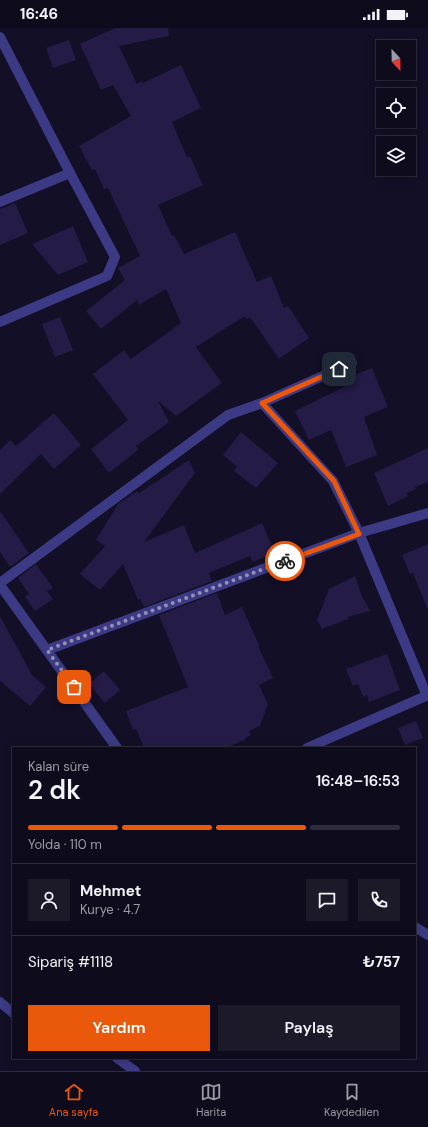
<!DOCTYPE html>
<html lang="tr">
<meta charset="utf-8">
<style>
body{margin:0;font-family:"DM Sans",sans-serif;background:#1c1929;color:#f1f3f6;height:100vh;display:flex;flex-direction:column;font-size:15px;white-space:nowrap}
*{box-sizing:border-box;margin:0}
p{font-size:13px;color:#9b9ba3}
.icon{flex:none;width:22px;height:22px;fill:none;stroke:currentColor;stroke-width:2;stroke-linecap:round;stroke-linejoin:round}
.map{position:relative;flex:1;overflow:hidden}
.panel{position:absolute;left:12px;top:719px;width:404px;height:312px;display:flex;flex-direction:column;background:#0e0b1c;border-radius:0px;box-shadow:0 2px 10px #0003,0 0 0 1px #2e2b3b}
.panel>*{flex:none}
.needle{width:26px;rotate:158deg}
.buttons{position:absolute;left:376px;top:12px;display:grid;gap:8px}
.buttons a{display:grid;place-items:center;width:40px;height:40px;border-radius:0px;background:#0e0b1c;box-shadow:0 2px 10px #0003,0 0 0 1px #2e2b3b;font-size:20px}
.pin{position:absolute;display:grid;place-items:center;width:34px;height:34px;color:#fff;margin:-17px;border-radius:8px;box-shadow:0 2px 6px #0006}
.courier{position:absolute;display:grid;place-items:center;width:40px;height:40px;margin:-20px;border:3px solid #ea580c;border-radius:50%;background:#fff;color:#222;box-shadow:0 1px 5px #0007}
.overview em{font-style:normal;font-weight:600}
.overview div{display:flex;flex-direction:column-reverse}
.overview{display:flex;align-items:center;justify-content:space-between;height:68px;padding:0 16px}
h1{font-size:26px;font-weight:600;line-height:30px}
.bar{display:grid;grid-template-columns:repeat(4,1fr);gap:6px 4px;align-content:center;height:48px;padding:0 16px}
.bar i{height:5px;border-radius:3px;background:#2e2b3b}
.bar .selected{background:#ea580c}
.bar p{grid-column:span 4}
.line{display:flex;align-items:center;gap:10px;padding:0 16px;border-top:1px solid #2e2b3b}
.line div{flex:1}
.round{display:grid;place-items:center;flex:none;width:42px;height:42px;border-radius:0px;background:#1c1929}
.primary-button{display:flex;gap:8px;margin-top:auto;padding:8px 16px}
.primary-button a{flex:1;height:46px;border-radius:0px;background:#ea580c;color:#fff;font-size:16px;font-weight:600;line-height:46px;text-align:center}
.primary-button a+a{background:#1c1929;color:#f1f3f6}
.status{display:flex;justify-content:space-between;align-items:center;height:28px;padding:0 20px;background:#0e0b1c;direction:ltr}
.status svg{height:11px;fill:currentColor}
.dock{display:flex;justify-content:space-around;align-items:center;height:56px;border-top:1px solid #2e2b3b;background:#0e0b1c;font-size:11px;color:#9b9ba3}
.dock a{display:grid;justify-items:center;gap:2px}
.dock .selected{color:#ea580c}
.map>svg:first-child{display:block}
.building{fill:#241b47}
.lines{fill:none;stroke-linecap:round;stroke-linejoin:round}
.street{stroke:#3d3a85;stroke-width:10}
.done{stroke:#948fb3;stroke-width:4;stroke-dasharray:0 7.2}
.route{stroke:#ea580c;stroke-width:5}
</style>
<div class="status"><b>16:46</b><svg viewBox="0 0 49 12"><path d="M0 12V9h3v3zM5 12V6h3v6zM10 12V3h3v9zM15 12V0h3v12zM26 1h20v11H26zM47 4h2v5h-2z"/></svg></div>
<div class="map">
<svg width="428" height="1043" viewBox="0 0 428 1043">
<rect width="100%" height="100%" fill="#130f26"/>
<g class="building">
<path d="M115,0H168L169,8L119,18L137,56L142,53L143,55L181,37L201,80L172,94L187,129L190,128L203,157L158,177L172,208L174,207L184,226L235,204L257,254L271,248L284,280L288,278L309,310L279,331L250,289L246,291L245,288L196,319L222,355L176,388L158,373L169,394L136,418L138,422L109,445L91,421L128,392L93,346L124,322L131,331L181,295L166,261L139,277L137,272L101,301L86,283L125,252L118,240L140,228L108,160L104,161L95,141L92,142L79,118L131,88L113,57L101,62L80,16Z"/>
<path d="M69,12L76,32L53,40L46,20Z"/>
<path d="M15,175L28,205L0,217V181Z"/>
<path d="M73,198L88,234L58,247L32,216Z"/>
<path d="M60,289L73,322L55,329L42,296Z"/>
<path d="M372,340L388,379L364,389L377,427L346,439L331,402L309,412L295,383L344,359L341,352Z"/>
<path d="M54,385L81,417L54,441L41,426L0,466V422L10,412L16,418Z"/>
<path d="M241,404L278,435L256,460L234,443L237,439L223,427Z"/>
<path d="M428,420V454L415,459L416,461L407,465L408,468L388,478L374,445Z"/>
<path d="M189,432L195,445L144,514L184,497L195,525L262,495L272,518L269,519L272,526L253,534L250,528L209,545L212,553L144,579L140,571L138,572L123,536L100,562L80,546L105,518L96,512L118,476L137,463L139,465Z"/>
<path d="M0,483L29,525L10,539L0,524Z"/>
<path d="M428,516V580H427L413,545L410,546L402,527Z"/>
<path d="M36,536L53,560L47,563L53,571L35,583L25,569L29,566L18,550Z"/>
<path d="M355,548L361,566L370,583L347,589L348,591L322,601L317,592L329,561Z"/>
<path d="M217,565L225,587L242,579L259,617L258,618L273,650L259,657L268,676L260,698L249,703L251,707L245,710V712L225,720H144L136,701L133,702L126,683L188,659L159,587Z"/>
<path d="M0,588L32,647L46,659L30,678L0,653Z"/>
<path d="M387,626L400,662L369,674L367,667L363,669L358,656L353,658L346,641Z"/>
<path d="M104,643L120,662L105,675L89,656Z"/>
<path d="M416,693L423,710L405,717L398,700Z"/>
</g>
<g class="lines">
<g class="street">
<path d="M0,9L70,145L0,174"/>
<path d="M0,294L107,248L115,229L70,145"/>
<path d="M262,375L352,335"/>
<path d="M0,555L228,387L262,375L333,453L359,505L427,668"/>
<path d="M0,557L117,720"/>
<path d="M47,622L359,505L428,485"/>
<path d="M307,720L428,667"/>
<path d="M415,899L428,907"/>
<path d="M0,974L13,985"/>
<path d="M117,1030L135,1043"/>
</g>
</g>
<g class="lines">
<path class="done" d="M74,659L47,622L285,533"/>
<path class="route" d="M285,533L359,506L334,453L262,375L339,341"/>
</g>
</svg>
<div class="buttons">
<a><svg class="needle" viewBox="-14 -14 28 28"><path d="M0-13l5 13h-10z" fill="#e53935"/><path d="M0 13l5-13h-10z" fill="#9b9ba3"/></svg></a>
<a><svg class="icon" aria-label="locate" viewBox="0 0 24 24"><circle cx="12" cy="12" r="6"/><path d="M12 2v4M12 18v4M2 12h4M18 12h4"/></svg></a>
<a><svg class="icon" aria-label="layers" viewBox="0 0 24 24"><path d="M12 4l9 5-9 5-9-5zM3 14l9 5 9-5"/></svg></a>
</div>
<div class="pin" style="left:74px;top:659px;background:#ea580c"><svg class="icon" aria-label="bag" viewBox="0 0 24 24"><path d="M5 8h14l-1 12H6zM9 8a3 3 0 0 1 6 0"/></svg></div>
<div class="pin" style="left:339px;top:341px;background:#1f2937"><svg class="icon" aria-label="home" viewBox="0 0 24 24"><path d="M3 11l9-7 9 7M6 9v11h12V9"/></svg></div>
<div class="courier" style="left:285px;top:533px"><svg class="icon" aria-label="bike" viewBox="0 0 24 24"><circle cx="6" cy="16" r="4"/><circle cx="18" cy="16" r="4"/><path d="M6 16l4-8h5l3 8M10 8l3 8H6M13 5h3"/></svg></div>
<section class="panel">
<div class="overview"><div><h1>2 dk</h1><p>Kalan süre</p></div><em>16:48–16:53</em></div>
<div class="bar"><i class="selected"></i><i class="selected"></i><i class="selected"></i><i></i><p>Yolda · 110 m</p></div>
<div class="line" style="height:72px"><a class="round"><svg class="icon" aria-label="person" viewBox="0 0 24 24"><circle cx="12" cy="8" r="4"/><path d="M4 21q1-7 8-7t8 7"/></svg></a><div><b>Mehmet</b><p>Kurye · 4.7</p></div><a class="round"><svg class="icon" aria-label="chat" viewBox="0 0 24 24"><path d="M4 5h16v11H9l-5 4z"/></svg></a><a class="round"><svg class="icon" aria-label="phone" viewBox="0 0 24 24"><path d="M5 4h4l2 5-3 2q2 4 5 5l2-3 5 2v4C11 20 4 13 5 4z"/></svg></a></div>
<div class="line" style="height:52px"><div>Sipariş #1118</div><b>₺757</b></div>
<div class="primary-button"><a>Yardım</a><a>Paylaş</a></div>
</section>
</div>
<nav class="dock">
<a class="selected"><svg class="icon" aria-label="home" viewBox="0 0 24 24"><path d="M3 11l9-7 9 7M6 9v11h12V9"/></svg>Ana sayfa</a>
<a><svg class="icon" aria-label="map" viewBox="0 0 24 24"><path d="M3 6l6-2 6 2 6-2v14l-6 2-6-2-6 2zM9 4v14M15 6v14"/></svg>Harita</a>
<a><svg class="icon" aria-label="saved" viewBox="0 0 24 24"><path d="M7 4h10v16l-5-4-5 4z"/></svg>Kaydedilen</a>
</nav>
